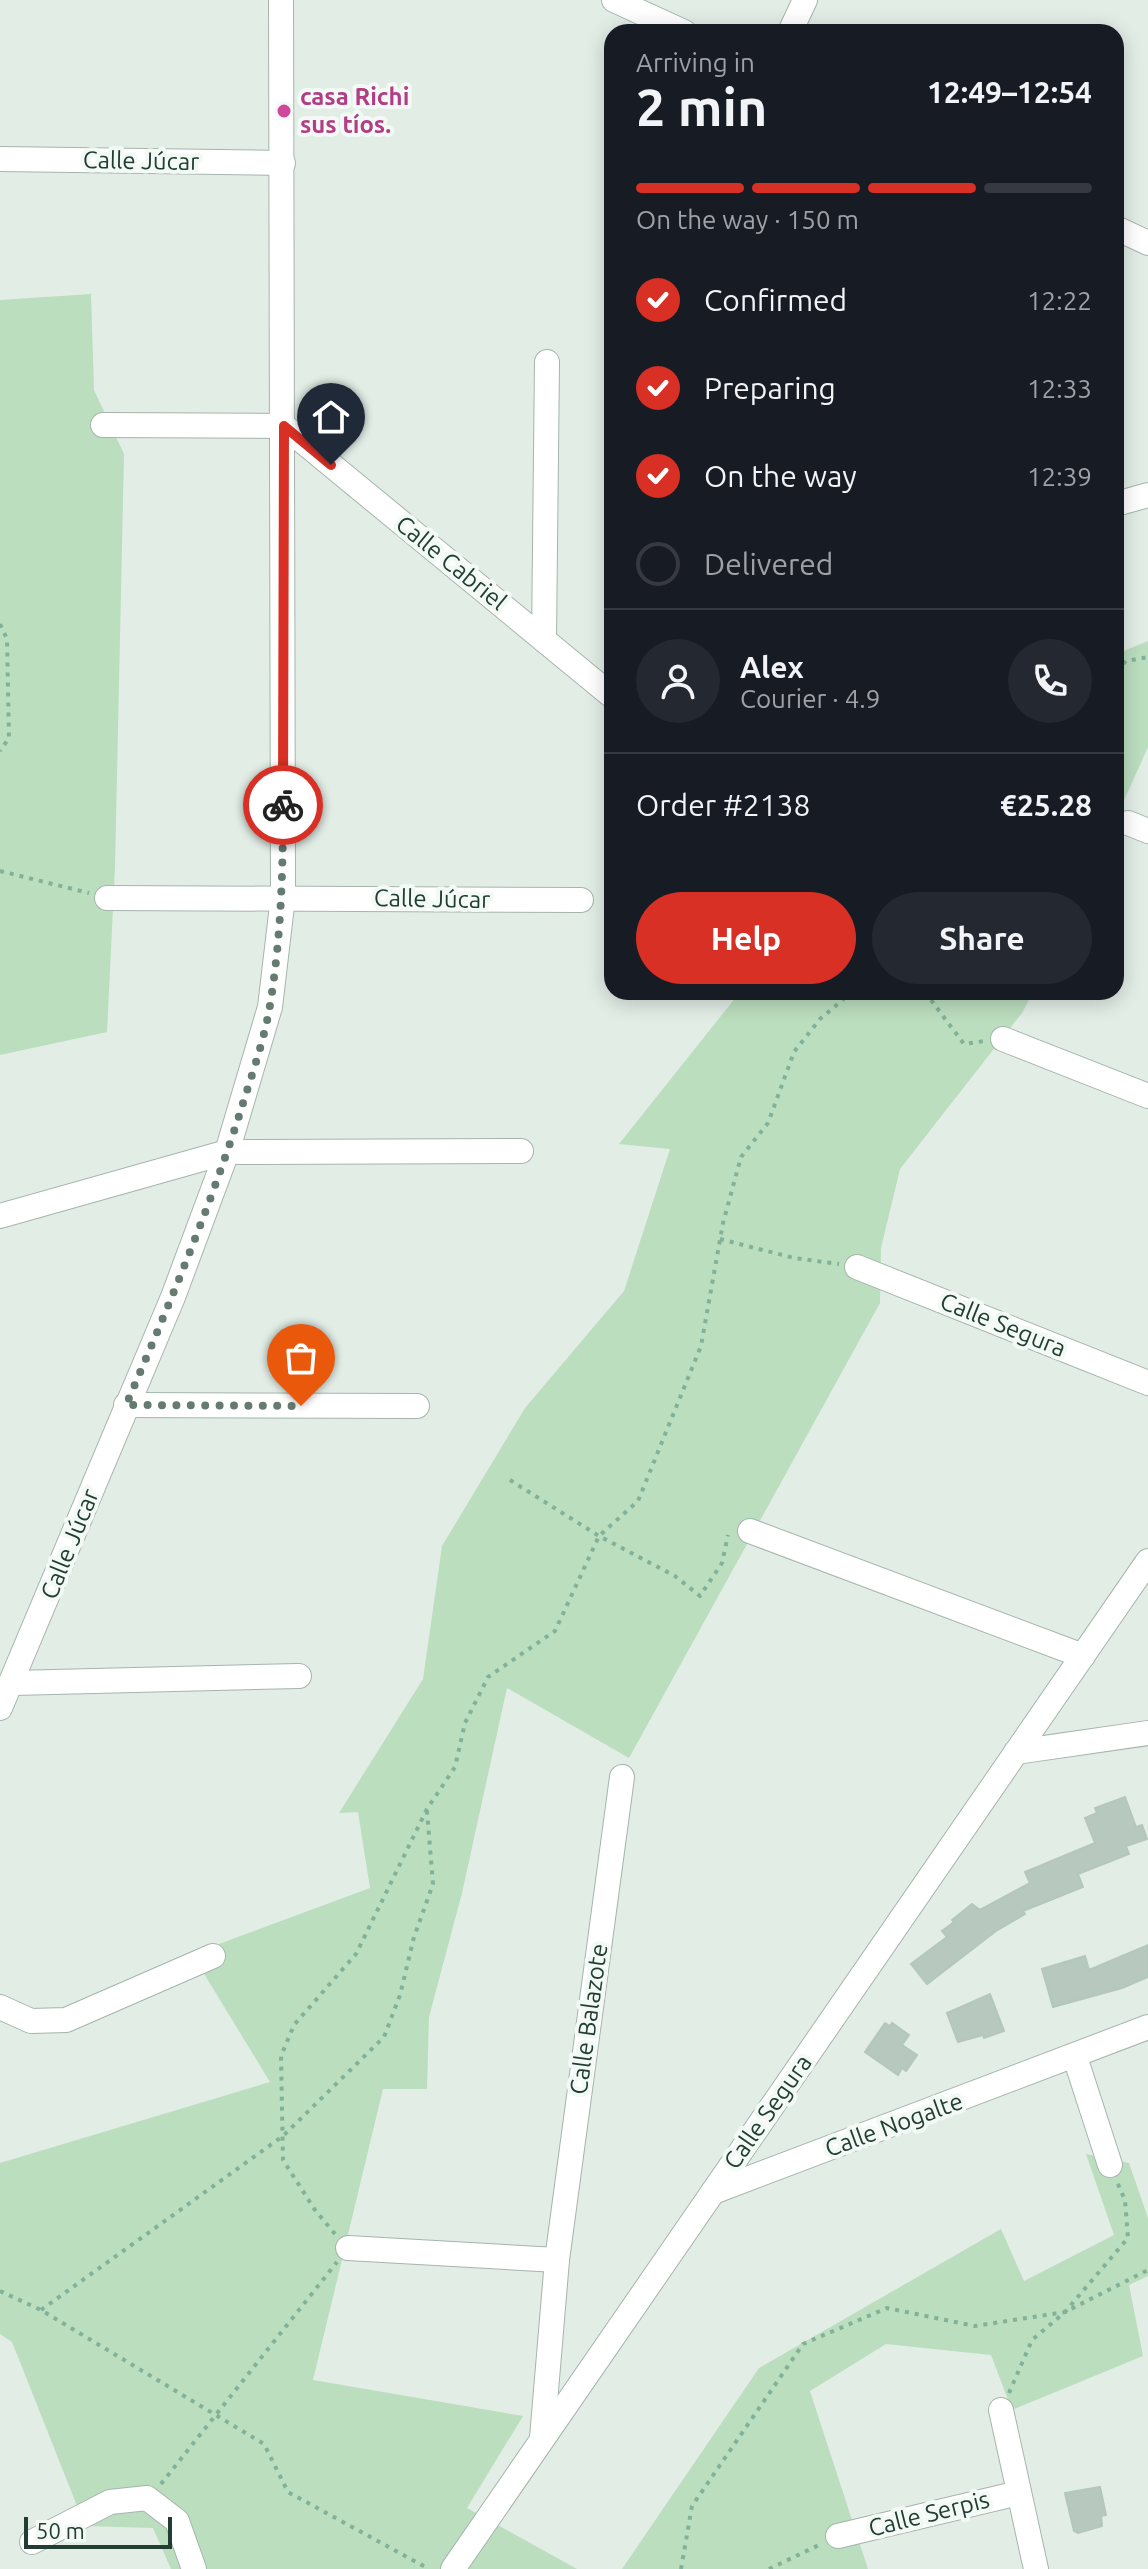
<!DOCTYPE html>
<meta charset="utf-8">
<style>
body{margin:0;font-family:Ubuntu,sans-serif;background:#242831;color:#f1f3f6;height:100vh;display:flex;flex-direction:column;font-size:30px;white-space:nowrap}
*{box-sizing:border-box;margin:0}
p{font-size:26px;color:#9ea1a6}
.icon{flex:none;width:44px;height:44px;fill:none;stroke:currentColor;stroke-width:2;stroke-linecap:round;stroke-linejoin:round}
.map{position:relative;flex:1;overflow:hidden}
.side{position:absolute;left:604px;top:24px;width:520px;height:976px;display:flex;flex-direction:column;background:#171b24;border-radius:24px;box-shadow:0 4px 20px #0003}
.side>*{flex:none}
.scale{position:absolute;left:24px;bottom:20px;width:148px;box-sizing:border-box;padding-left:8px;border:4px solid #223e32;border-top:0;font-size:22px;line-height:28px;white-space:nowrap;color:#223e32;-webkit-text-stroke:6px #f3f9f5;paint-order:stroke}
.pin{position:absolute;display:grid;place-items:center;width:68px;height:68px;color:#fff;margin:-82px -34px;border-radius:50% 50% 50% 0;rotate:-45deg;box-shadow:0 0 8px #0007}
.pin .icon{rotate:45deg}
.courier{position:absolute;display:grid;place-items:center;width:80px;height:80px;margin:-40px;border:6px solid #d93025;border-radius:50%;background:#fff;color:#222;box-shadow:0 2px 10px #0007}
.overview em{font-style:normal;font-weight:700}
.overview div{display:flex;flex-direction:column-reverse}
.overview{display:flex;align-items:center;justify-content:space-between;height:136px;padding:0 32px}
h1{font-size:52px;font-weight:700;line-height:60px}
.bar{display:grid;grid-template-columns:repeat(4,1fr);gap:12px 8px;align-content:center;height:96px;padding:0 32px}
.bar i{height:10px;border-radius:6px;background:#363941}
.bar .on{background:#d93025}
.bar p{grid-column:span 4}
.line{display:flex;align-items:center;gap:20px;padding:0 32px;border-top:2px solid #363941}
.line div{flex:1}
.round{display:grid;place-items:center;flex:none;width:84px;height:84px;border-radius:42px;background:#242831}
ol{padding:0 32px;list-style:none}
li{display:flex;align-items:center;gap:24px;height:88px}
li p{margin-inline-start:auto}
li .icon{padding:8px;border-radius:50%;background:#d93025;color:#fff;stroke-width:4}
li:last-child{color:#9ea1a6}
li i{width:44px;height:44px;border:4px solid #363941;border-radius:50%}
.cta{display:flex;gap:16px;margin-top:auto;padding:16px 32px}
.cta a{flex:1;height:92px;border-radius:48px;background:#d93025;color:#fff;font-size:32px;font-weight:700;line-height:92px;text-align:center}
.cta a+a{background:#242831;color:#f1f3f6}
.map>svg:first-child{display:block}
.green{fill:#bbdebe}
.building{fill:#b7c8bf;stroke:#b4c7bc;stroke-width:2}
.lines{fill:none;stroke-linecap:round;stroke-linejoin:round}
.minor-casing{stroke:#a5b5ac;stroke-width:26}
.path{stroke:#82b19a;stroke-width:4;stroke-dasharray:4 6;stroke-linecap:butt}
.minor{stroke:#fff;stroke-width:24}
.done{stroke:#657b71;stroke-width:8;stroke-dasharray:0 14.4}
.route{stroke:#d93025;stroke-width:10}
.hotel-dot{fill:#d1479c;stroke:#f3f9f5;stroke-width:3}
.labels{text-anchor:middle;stroke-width:8;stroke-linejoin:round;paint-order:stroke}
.hotel-label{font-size:24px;font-weight:bold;fill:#b23c85;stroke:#f3f9f5;text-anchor:start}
.street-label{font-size:24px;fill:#223e32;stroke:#f3f9f5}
</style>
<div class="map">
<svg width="1148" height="2569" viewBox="0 0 1148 2569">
<rect width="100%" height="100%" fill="#e2ede6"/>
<g class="green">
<path d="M91,294L94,390L124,454L115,867L107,1032L0,1055V300Z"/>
<path d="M1148,641V747L1116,818V654Z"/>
<path d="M740,992H1033L1022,1013L900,1169L881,1248L880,1303L629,1758L507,1688L462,1893L429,2017L427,2089H383L313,2380L523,2416L467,2508L577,2569H171L153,2528L85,2526L12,2342L0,2334V2163L270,2082L192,1954L370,1888L358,1812L339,1813L423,1679L442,1546L525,1408L624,1291L670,1149L619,1144Z"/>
<path d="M1086,2154L1129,2163L1148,2218V2276L1129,2285L1143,2356L1012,2410L991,2355L886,2344L810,2391L868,2569H622L759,2368L1001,2229L1024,2281L1114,2235Z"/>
</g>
<g class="building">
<path d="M1125,1797L1136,1827L1142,1825L1147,1839L1126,1846L1129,1854L1078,1874L1083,1887L1023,1911L1025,1914L996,1931L927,1984L911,1964L947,1937L942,1931L954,1922L952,1920L972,1904L980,1910L1030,1883L1025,1872L1095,1843L1085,1818L1097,1813L1095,1808Z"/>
<path d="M1148,1945V1977L1122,1988L1053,2007L1042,1969L1085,1956L1089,1970Z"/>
<path d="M990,1994L1004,2031L984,2038L983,2035L958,2042L947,2013Z"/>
<path d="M885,2023L890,2026L892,2023L909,2035L902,2045L917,2055L906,2071L902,2068L898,2075L865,2052Z"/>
<path d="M1100,2487L1106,2515L1101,2516L1102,2526L1078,2533L1074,2531L1065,2493Z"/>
</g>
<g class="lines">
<defs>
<g id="minor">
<path d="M614,0L684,32"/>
<path d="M790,32L805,0"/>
<path d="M0,159L283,163"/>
<path d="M1116,228L1148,243"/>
<path d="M103,425L284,426L612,696"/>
<path d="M1116,504L1148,495"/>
<path d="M544,640L547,362"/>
<path d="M1128,823L1148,831"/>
<path d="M107,898L581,900"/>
<path d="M1003,1039L1148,1096"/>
<path d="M0,1216L227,1152L521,1151"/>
<path d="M857,1267L1148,1383"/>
<path d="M126,1405L417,1406"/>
<path d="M750,1531L1083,1656"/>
<path d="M13,1683L299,1676"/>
<path d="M0,1708L173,1297L227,1152L270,1007L283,897L281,0"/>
<path d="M1016,1752L1148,1733"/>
<path d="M0,2007L31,2021L66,2020L213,1956"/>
<path d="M1075,2057L1110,2165"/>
<path d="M713,2192L1148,2027"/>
<path d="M348,2248L557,2260"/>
<path d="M1001,2410L1036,2569"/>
<path d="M542,2438L557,2260L622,1777"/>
<path d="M838,2536L1019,2493"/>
<path d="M32,2542L110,2502L147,2498L177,2521L194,2569"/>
<path d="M453,2569L1148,1561"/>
</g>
</defs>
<use href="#minor" class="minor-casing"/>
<g class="path">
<path d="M0,624L7,639L9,738L0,751"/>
<path d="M1116,671L1126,661L1148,657"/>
<path d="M0,871L89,893"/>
<path d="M925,992L964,1044L985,1041"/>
<path d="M720,1239L794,1258L839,1264"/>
<path d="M510,1480L599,1536L675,1576L700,1596L722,1563L728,1535"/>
<path d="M335,2234L315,2210L283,2160L281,2056L294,2025L356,1954L427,1809L455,1767L465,1723L488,1677L555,1631L599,1536L638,1501L701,1346L723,1223L741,1157L768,1123L794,1052L820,1019L852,992"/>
<path d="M0,2291L41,2310L264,2444L288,2492L429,2569"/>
<path d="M41,2310L283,2136L384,2037L400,1995L414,1937L433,1884L427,1811"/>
<path d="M1009,2393L1032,2340L1065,2312L1128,2238L1125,2200L1117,2182"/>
<path d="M161,2484L337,2262"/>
<path d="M681,2569L692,2506L803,2344L887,2308L975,2326L1065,2312L1148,2270"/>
<path d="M769,2569L821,2544"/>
</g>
<use href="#minor" class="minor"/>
</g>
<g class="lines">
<path class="done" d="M283,805C283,872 281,938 270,1005C264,1042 250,1080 239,1116C207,1215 167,1310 126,1405L301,1406"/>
<path class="route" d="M283,805L284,426L331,465"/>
</g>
<circle class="hotel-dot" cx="284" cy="111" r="8"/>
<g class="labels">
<g class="hotel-label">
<text x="300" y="105">casa Richi<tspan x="300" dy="28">sus tíos.</tspan></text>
</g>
<g class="street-label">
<text transform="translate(141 161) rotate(1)" y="8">Calle Júcar</text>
<text transform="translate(451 563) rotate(39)" y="8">Calle Cabriel</text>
<text transform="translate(432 899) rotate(1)" y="8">Calle Júcar</text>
<text transform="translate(1003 1325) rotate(22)" y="8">Calle Segura</text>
<text transform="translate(70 1544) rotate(-68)" y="8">Calle Júcar</text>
<text transform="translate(589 2019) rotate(-82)" y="8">Calle Balazote</text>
<text transform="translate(768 2112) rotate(-55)" y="8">Calle Segura</text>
<text transform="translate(894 2125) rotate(-20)" y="8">Calle Nogalte</text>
<text transform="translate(929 2514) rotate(-14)" y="8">Calle Serpis</text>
</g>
</g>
</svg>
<div class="scale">50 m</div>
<div class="pin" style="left:301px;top:1406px;background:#ea580c"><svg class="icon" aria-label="bag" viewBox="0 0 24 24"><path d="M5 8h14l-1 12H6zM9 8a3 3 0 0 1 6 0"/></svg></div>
<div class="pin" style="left:331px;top:465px;background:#1f2937"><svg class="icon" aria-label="home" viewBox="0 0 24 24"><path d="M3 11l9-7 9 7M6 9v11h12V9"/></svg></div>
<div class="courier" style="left:283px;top:805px"><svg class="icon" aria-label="bike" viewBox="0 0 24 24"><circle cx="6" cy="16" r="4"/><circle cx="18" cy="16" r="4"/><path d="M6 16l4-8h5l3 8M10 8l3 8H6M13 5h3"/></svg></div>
<section class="side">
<div class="overview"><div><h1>2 min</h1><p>Arriving in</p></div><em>12:49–12:54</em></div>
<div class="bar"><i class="on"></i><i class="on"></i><i class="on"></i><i></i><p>On the way · 150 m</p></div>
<ol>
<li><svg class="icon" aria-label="check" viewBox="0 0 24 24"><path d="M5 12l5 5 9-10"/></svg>Confirmed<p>12:22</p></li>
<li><svg class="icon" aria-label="check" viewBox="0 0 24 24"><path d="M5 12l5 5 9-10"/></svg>Preparing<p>12:33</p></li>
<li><svg class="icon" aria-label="check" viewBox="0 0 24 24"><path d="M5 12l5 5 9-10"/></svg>On the way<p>12:39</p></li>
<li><i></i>Delivered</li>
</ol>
<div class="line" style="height:144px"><a class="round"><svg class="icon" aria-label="person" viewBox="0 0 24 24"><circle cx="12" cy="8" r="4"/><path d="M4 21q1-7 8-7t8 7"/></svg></a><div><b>Alex</b><p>Courier · 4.9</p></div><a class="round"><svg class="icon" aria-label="phone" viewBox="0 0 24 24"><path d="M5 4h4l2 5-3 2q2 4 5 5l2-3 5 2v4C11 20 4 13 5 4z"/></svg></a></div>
<div class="line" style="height:104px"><div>Order #2138</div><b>€25.28</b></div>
<div class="cta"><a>Help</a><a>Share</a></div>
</section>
</div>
